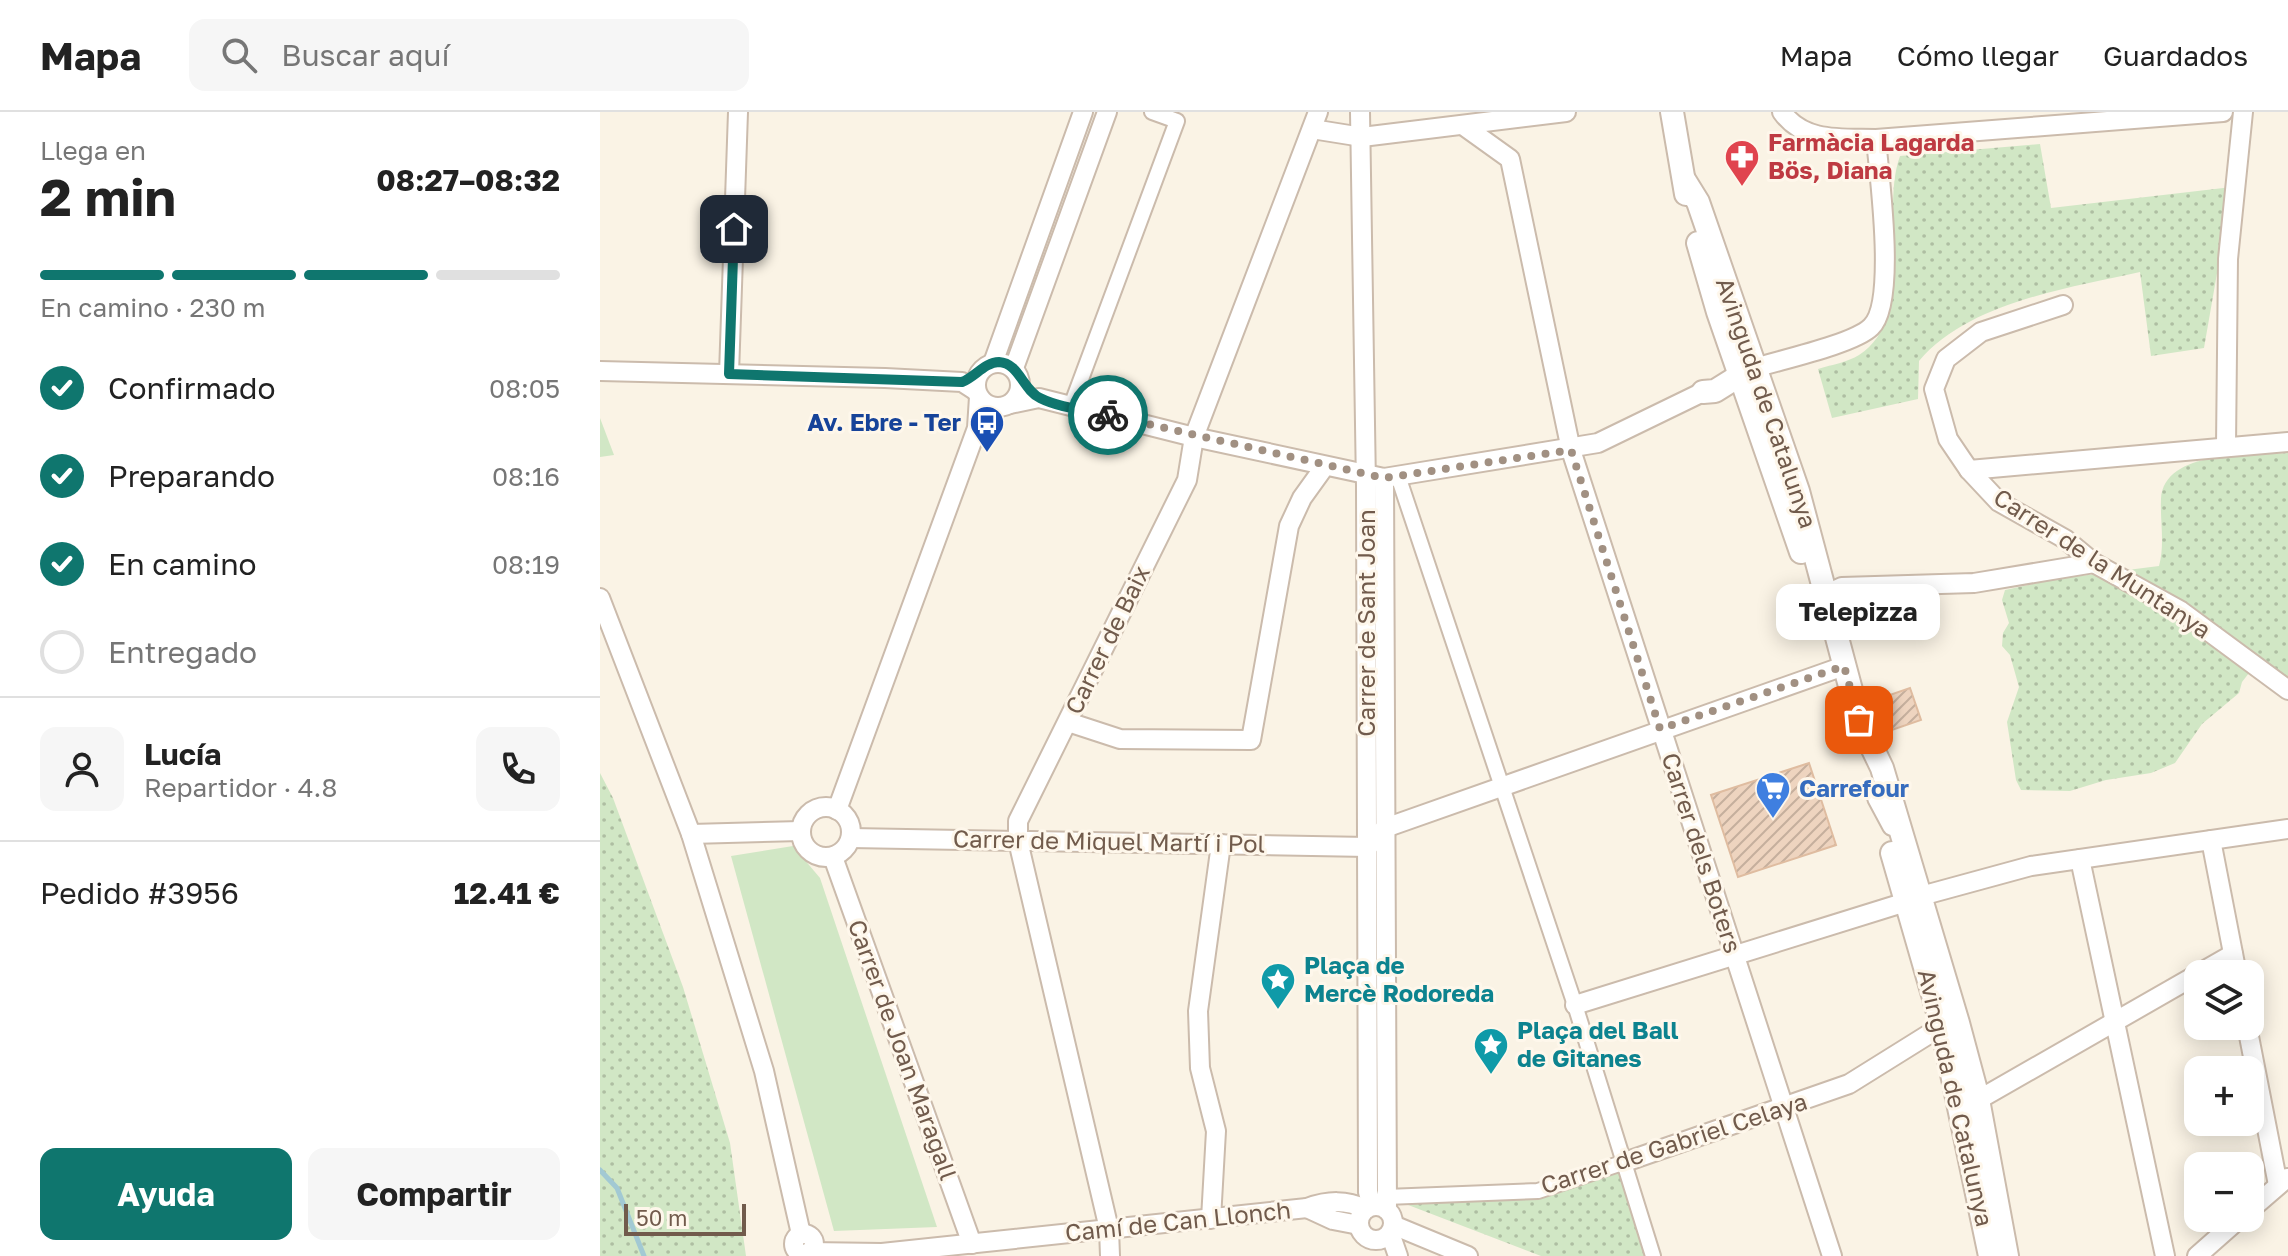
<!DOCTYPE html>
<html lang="es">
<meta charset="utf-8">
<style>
body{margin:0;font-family:"Golos Text",sans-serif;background:#f6f6f6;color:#222;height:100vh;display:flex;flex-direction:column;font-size:30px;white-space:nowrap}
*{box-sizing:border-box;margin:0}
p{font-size:26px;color:#767676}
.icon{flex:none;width:44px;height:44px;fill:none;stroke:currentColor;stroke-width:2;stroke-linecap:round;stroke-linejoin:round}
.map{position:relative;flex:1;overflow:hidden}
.sheet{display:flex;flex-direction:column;background:#fff;width:600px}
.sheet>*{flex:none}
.tools{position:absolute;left:1584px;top:848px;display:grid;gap:16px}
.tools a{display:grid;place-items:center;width:80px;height:80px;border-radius:16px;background:#fff;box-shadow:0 4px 20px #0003;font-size:40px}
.scale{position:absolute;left:24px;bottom:20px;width:122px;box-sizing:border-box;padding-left:8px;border:4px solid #715b4c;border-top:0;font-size:22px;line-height:28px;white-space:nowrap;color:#715b4c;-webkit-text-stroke:6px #fef7eb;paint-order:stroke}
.pin{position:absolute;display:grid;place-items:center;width:68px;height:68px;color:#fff;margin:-34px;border-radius:16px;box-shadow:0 4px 12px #0006}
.courier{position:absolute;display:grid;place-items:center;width:80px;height:80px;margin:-40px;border:6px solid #0f766e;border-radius:50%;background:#fff;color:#222;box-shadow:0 2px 10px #0007}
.bubble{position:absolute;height:56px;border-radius:16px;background:#fff;box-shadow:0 4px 20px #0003;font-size:26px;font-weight:700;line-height:56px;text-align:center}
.summary em{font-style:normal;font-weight:700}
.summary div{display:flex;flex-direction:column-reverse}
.summary{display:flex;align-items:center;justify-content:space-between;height:136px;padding:0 40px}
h1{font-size:52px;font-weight:700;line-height:60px}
.bar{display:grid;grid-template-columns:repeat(4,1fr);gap:12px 8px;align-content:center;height:96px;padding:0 40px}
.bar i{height:10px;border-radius:6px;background:#e0e0e0}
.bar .selected{background:#0f766e}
.bar p{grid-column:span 4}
.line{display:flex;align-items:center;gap:20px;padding:0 40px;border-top:2px solid #e0e0e0}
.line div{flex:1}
.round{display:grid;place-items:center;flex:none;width:84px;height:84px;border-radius:16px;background:#f6f6f6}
ol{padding:0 40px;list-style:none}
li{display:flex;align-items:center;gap:24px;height:88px}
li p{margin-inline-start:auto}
li .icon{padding:8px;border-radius:50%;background:#0f766e;color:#fff;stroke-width:4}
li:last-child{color:#767676}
li i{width:44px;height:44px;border:4px solid #e0e0e0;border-radius:50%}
.primary-button{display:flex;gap:16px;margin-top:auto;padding:16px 40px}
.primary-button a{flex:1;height:92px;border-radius:16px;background:#0f766e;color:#fff;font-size:32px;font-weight:700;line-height:92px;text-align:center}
.primary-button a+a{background:#f6f6f6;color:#222}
header{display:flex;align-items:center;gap:48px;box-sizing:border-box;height:112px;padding:0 40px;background:#fff;border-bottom:2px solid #e0e0e0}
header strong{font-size:38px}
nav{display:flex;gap:44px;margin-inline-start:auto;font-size:28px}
.search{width:560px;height:72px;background:#f6f6f6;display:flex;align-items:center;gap:20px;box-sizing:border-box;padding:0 28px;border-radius:16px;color:#767676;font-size:30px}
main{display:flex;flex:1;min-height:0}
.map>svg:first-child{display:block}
.grass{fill:url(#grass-dots)}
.park{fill:#d1e7c5}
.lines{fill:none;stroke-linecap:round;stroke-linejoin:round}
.stream{stroke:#a2c9d3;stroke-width:5}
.building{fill:url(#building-hatch);stroke:#dfbca0;stroke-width:2}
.pedestrian-casing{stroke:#cbbbac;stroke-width:18}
.minor-casing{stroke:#cbbbac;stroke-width:22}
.tertiary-casing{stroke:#cbbbac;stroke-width:26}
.pedestrian{stroke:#fff;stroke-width:14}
.minor{stroke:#fff;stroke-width:18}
.tertiary{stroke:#fff;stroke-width:22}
.done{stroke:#a19082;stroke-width:8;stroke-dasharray:0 14.4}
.route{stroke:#0f766e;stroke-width:10}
.labels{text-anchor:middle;stroke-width:6;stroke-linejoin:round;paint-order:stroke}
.health-label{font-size:24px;font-weight:bold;fill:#be3a42;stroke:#fef7eb;text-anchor:start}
.street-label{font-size:24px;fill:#715b4c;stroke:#fef7eb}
.transit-label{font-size:24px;font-weight:bold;fill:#164399;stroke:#fef7eb;text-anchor:end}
.shop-label{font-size:24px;font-weight:bold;fill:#366cbe;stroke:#fef7eb;text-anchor:start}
.culture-label{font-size:24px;font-weight:bold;fill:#0d838f;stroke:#fef7eb;text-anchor:start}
</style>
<header>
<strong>Mapa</strong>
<div class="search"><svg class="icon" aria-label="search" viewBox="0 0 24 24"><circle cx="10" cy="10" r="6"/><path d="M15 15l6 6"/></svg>Buscar aquí</div>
<nav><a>Mapa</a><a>Cómo llegar</a><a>Guardados</a></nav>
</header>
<main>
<section class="sheet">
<div class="summary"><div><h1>2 min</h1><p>Llega en</p></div><em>08:27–08:32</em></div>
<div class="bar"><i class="selected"></i><i class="selected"></i><i class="selected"></i><i></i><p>En camino · 230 m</p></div>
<ol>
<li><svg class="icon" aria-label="check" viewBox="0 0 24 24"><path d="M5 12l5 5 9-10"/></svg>Confirmado<p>08:05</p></li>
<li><svg class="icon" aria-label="check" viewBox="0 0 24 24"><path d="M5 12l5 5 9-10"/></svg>Preparando<p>08:16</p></li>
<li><svg class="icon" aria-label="check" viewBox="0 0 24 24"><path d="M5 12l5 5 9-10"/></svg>En camino<p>08:19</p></li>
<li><i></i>Entregado</li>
</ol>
<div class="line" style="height:144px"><a class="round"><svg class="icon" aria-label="person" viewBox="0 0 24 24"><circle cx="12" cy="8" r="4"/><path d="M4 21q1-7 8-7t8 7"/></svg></a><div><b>Lucía</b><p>Repartidor · 4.8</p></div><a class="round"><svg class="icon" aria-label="phone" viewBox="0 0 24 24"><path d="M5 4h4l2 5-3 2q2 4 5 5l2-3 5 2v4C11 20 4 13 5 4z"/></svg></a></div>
<div class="line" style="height:104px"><div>Pedido #3956</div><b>12.41 €</b></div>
<div class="primary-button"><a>Ayuda</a><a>Compartir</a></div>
</section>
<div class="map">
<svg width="1688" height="1144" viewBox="0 0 1688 1144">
<defs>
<pattern id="grass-dots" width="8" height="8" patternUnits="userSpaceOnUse" patternTransform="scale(2)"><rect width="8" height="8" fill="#d1e7c5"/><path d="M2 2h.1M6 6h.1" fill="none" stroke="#aebea2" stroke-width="1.8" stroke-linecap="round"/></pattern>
<pattern id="building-hatch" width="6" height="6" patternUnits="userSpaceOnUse" patternTransform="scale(2)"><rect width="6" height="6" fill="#eed4bf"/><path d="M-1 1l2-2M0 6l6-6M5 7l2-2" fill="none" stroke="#c5af9d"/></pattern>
</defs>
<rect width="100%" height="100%" fill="#faf3e5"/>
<g class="grass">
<path d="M1440,32L1451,96L1632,75L1604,236L1551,244L1540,160C1469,176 1369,190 1319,249L1318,287L1232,306L1218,257C1231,253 1248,250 1259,243C1318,205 1279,101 1300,44Z"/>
<path d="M1688,341V567L1663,559L1649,561L1642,570L1639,581L1602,612L1575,651L1551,661L1506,668L1470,679L1421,678L1416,668L1407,610L1419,575L1410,543L1402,534L1403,521L1409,511L1402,488L1405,478L1456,467L1559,454C1565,432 1560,409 1561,387C1564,337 1652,343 1688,341Z"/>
<path d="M0,661L13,686L83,875L130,1031L146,1144H0Z"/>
<path d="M1019,1058L1047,1144H941L803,1091L936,1085Z"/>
</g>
<g class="park">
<path d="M0,306L14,343L0,345Z"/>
<path d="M193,734L220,766L337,1115L234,1119L131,744Z"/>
</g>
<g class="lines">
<path class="stream" d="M0,1058L17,1076L44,1144"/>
</g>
<g class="building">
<path d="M1310,576L1321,608L1286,620L1275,588Z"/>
<path d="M1209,651L1236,733L1138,765L1111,683Z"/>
</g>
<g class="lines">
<defs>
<g id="pedestrian">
<path d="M471,294L577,9L552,0"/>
<path d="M798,364L975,893L1053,1144"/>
<path d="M786,1085L938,1079L1022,1051"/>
</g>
<g id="minor">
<path d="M760,0L766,374L768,1080L772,1094"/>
<path d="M1182,0C1204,31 1242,26 1276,27"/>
<path d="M864,14L910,47L971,338L1232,1144"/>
<path d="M712,17L762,25L966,0"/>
<path d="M1463,193L1381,220L1346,247L1334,277L1348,327L1369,358L1399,390L1465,427L1494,451L1581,499L1688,578"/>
<circle cx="398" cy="273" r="22"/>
<path d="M393,251L483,0"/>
<path d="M414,256L507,0"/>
<path d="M1155,256C1180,248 1254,232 1271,215C1297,191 1279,63 1276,27L1623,0"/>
<path d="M0,259L285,266L362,270L376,279"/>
<path d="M129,262L138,0"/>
<path d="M410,292L439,286L594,325L784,366L998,331L1103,280"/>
<path d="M1626,333L1628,147L1643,0"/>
<path d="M1369,358L1688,330"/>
<path d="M784,366L787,1098"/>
<path d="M1227,482L1242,475L1374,471L1494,451"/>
<path d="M0,486L91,722L164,959L201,1122"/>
<path d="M468,610L520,627L651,628L689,414L702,386L725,354"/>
<path d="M1277,686L1292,714"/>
<circle cx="226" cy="720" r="25"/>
<path d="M237,698L377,316L379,285"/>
<path d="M91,722L201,719"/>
<path d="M251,726L768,735L785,716L1244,554"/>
<path d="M1611,728L1637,862"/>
<path d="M233,745L372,1132"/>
<path d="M1480,747L1565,1144"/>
<path d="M1321,784L1431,754L1688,717"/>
<path d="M1598,862L1633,842"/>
<path d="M975,893L1306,790"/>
<path d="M1647,914L1678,1073"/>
<path d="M1378,988L1598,862"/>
<path d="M1022,1051L1249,972L1342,914"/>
<circle cx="776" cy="1111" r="17"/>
<path d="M707,1096L733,1108L759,1113"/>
<path d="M1650,1098L1687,1066"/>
<path d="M611,1107L616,1019L600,956L598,899L621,732"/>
<path d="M793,1113L868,1144"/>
<path d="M790,1121L798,1144"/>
<circle cx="204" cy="1132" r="10"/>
<path d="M209,1140L282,1141L707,1096C729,1088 746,1088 766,1097"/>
<path d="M510,1144L509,1117L418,729V709L587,368L594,325L718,0"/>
<path d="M1597,1144L1640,1106"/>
</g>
<g id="tertiary">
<path d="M1072,0L1086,82"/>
<path d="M1085,69L1098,90L1198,379L1259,608L1282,656L1358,911L1377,982L1407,1144"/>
<path d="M1098,131L1118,200L1201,440"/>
<path d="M1103,280L1115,279L1139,264L1141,250"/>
<path d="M1292,741L1342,914L1390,1144"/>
</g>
</defs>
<use href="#pedestrian" class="pedestrian-casing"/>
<use href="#minor" class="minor-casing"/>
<use href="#tertiary" class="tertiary-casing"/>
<use href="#pedestrian" class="pedestrian"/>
<use href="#minor" class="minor"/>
<use href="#tertiary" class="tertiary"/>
</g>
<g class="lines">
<path class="done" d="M508,303L784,366L971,338L1060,617L1244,554L1259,608"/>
<path class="route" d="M134,117L129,262L362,270C375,265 385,250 399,250C419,251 423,278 440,286C460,296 486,298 508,303"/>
</g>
<defs>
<symbol id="pharmacy-pin" viewBox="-11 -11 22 30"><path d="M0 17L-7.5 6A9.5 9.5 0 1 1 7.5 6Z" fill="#e0444e" stroke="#fef7eb"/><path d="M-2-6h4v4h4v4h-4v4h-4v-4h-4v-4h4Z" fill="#fff"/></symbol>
<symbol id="bus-pin" viewBox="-11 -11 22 30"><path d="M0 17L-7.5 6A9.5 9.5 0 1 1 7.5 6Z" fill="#1a4fb4" stroke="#fef7eb"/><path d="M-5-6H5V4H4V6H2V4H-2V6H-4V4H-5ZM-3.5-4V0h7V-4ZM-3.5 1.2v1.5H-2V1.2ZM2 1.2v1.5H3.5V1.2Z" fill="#fff"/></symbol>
<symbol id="supermarket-pin" viewBox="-11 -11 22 30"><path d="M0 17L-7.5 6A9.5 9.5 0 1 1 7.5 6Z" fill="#3f7fe0" stroke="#fef7eb"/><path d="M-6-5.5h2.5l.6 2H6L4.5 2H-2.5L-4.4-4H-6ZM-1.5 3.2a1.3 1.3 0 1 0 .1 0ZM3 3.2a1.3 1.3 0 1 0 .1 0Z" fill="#fff"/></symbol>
<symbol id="sight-pin" viewBox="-11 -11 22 30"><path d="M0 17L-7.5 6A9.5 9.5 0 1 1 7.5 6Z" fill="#0f9aa8" stroke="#fef7eb"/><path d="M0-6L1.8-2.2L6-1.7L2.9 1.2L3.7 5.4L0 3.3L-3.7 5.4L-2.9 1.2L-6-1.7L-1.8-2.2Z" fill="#fff"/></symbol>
</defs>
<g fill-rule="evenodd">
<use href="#pharmacy-pin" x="1122" y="25" width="40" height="54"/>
<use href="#bus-pin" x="367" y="291" width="40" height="54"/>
<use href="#supermarket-pin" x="1153" y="657" width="40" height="54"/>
<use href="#sight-pin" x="658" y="848" width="40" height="54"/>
<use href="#sight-pin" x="871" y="913" width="40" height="54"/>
</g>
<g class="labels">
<g class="health-label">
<text x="1168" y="39">Farmàcia Lagarda<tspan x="1168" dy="28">Bös, Diana</tspan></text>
</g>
<g class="street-label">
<text transform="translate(1166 291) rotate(71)" y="8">Avinguda de Catalunya</text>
<text transform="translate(1502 452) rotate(33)" y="8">Carrer de la Muntanya</text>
<text transform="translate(767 511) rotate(-90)" y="8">Carrer de Sant Joan</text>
<text transform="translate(508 528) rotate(-64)" y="8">Carrer de Baix</text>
<text transform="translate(509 730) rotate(1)" y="8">Carrer de Miquel Martí i Pol</text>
<text transform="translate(1101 741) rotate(72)" y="8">Carrer dels Boters</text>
<text transform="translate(302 938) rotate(70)" y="8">Carrer de Joan Maragall</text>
<text transform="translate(1355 986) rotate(77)" y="8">Avinguda de Catalunya</text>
<text transform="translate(1074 1032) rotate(-18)" y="8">Carrer de Gabriel Celaya</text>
<text transform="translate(578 1110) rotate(-6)" y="8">Camí de Can Llonch</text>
</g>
<g class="transit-label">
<text x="361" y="319">Av. Ebre - Ter</text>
</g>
<g class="shop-label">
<text x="1199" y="685">Carrefour</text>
</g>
<g class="culture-label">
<text x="704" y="862">Plaça de<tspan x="704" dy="28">Mercè Rodoreda</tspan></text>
<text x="917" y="927">Plaça del Ball<tspan x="917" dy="28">de Gitanes</tspan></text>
</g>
</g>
</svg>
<div class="tools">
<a><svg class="icon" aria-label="layers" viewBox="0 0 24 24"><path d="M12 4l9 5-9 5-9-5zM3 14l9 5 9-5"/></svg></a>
<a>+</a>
<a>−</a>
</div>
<div class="scale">50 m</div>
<div class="pin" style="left:1259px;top:608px;background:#ea580c"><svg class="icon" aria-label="bag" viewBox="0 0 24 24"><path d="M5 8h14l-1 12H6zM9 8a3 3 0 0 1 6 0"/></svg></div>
<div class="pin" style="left:134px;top:117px;background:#1f2937"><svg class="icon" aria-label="home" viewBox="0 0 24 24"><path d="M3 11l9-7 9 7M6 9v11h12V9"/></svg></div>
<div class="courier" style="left:508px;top:303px"><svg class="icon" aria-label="bike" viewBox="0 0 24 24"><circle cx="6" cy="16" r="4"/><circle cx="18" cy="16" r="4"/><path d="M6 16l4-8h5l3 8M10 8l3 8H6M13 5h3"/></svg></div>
<div class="bubble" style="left:1176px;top:472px;width:164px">Telepizza</div>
</div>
</main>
